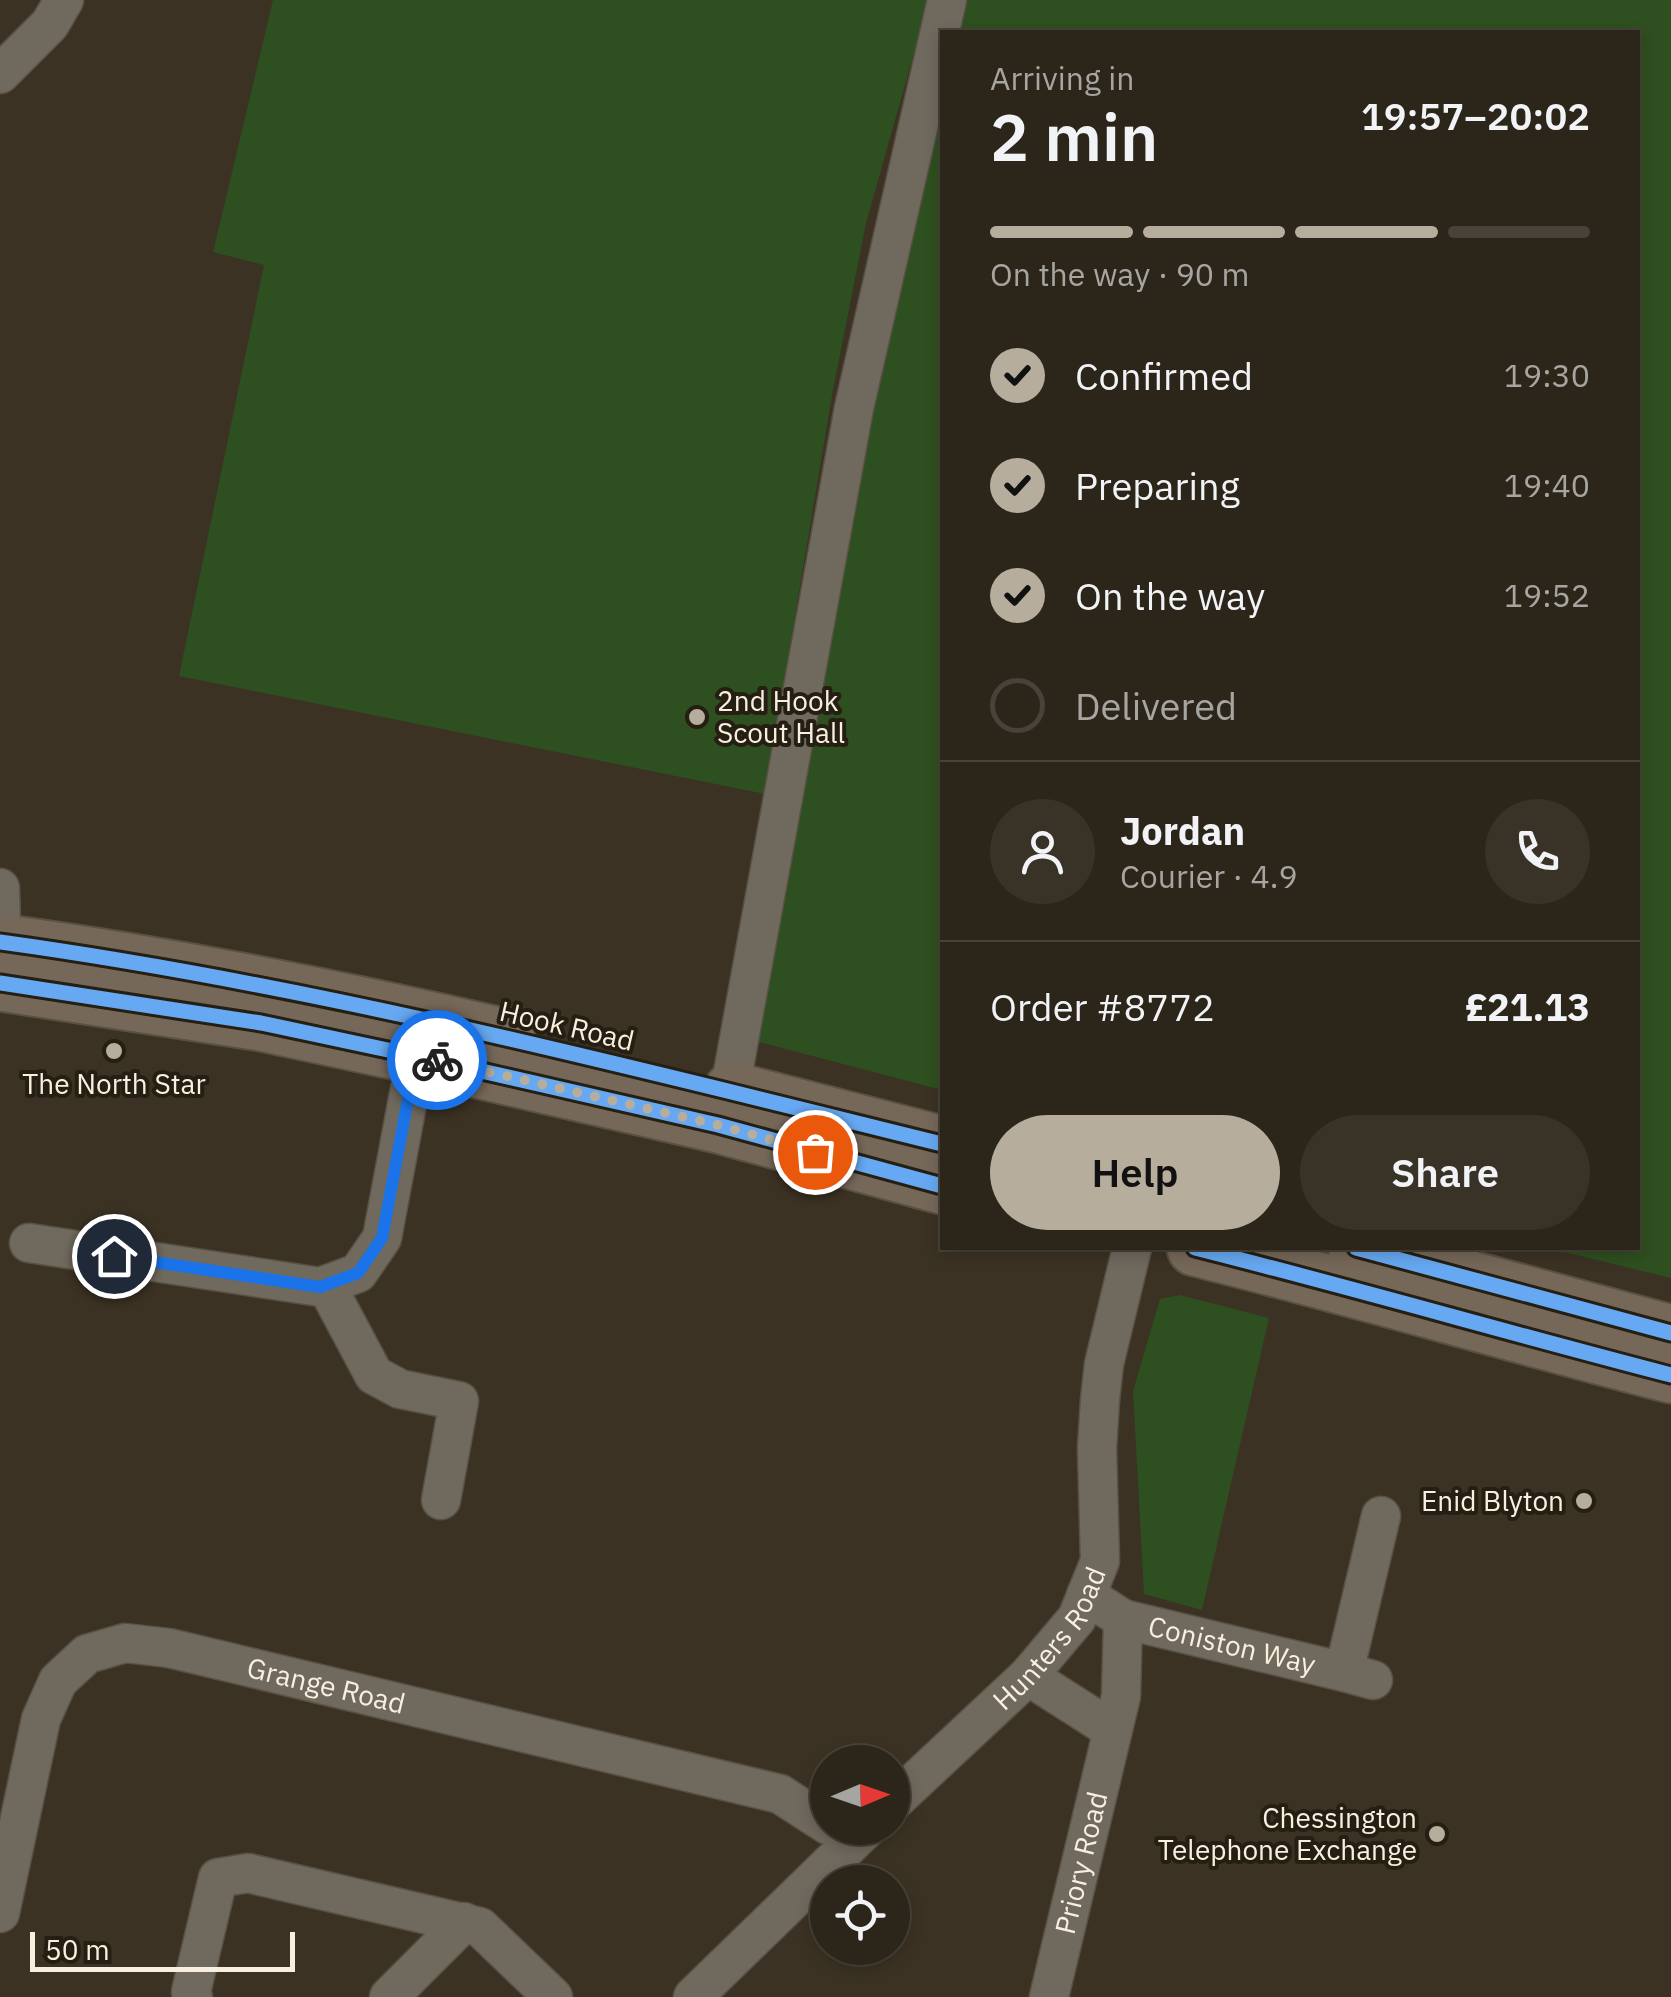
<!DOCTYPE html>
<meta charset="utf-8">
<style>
body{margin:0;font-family:"IBM Plex Sans",sans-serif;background:#383227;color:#f1f3f6;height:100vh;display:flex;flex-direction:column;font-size:38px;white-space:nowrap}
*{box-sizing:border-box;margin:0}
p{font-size:32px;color:#a6a5a2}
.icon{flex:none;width:55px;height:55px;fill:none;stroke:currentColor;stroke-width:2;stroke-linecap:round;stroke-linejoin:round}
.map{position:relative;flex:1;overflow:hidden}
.side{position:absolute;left:940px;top:30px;width:700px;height:1220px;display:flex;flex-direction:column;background:#2c261a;border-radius:0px;box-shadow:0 5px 15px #0003,0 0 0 2px #484339}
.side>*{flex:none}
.needle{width:65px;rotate:88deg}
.controls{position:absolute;left:810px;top:1745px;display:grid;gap:20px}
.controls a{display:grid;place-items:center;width:100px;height:100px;border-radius:50%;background:#2c261a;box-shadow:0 5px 15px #0003,0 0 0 2px #484339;font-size:50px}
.scale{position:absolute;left:30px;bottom:25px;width:265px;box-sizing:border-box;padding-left:10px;border:5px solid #f9efdf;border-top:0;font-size:28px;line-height:35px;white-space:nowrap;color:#f9efdf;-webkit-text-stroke:8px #251e12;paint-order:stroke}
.pin{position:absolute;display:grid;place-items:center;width:85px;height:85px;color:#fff;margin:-42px;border:5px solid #fff;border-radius:50%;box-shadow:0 2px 10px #0007}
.courier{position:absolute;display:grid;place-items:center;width:100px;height:100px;margin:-50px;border:8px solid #1a73e8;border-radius:50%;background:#fff;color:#222;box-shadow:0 2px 12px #0007}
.overview em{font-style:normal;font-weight:600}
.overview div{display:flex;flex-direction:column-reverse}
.overview{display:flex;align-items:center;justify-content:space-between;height:170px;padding:0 50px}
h1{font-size:65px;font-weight:600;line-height:75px}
.bar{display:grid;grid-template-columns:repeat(4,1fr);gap:15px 10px;align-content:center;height:120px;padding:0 50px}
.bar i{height:12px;border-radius:8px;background:#484339}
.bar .current{background:#b6ad9d}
.bar p{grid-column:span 4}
.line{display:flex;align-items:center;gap:25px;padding:0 50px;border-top:2px solid #484339}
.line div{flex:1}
.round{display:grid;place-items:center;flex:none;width:105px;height:105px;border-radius:52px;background:#383227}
ol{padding:0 50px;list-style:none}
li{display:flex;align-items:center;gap:30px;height:110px}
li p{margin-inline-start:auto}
li .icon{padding:10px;border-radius:50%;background:#b6ad9d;color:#111;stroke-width:4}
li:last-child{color:#a6a5a2}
li i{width:55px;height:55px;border:5px solid #484339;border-radius:50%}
.primary-button{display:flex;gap:20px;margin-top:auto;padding:20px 50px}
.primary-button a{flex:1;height:115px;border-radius:60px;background:#b6ad9d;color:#111;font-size:40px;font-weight:600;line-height:115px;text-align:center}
.primary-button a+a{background:#383227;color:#f1f3f6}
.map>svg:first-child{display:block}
.green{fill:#2e4f1f}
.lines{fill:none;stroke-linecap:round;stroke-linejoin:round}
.minor-casing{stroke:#585144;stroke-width:41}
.highway-casing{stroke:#585144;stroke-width:59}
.minor{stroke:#70695e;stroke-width:38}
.highway{stroke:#766859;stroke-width:55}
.cycleway-casing{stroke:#251e12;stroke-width:21}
.cycleway{stroke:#66a8f1;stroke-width:15}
.done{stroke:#b6ad9d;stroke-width:10;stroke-dasharray:0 18}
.route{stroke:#1a73e8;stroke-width:12}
.poi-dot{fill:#b6ad9d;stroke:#251e12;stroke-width:4}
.labels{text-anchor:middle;stroke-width:8;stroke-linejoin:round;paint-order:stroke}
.poi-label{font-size:28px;fill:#f9efdf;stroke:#251e12;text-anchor:end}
.street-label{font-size:28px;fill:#f9efdf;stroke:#251e12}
</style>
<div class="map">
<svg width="1671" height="1997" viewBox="0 0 1671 1997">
<rect width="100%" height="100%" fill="#3b3223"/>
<g class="green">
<path d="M273,0H929L866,223L833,390L765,794L179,676L264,265L213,252Z"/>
<path d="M961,0H1671V1278L1560,1251L1559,1248H1638V32H953Z"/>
<path d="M942,79V1090L755,1041L790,800Z"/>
<path d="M1180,1295L1269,1318L1202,1610L1144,1594L1133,1391L1160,1299Z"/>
</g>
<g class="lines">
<defs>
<g id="minor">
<path d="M0,74L50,24L64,0"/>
<path d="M0,888L2,965"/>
<path d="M730,1089L854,408L947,0"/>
<path d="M29,1243L320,1287L358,1273L382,1238L416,1056"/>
<path d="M326,1285L374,1375L400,1389L459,1401L441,1500"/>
<path id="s1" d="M1123,1619L1344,1672"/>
<path d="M1028,1676L1111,1729"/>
<path d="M1373,1680L1344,1672L1381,1516"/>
<path id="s2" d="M892,1803L1028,1676L1077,1618L1100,1561L1097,1448L1100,1400L1104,1364L1132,1248"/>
<path id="s3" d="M0,1913L41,1719L58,1681L87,1654L125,1643L169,1648L780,1794L828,1825"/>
<path d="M193,1997L191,1992L218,1878L248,1873L480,1927L553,1997"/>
<path d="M389,1997L464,1922"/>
<path d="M693,1997L867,1828"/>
<path id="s4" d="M1049,1997L1121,1696L1123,1619L1086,1595"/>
</g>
<g id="highway">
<path d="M0,942C170,965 340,998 507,1037"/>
<path d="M0,983L261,1023L416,1056L718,1125L942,1186"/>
<path d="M732,1090L942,1144"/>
<path d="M1195,1248C1354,1288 1512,1334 1671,1375"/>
<path d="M1356,1248L1671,1333"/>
</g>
</defs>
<use href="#minor" class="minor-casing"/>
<use href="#highway" class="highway-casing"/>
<use href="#minor" class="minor"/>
<use href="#highway" class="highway"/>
<defs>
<g id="cycleway">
<path d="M0,942C319,986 630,1067 942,1144"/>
<path d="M0,983L261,1023L416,1056L718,1125L942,1186"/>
<path d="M1195,1248C1354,1288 1512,1334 1671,1375"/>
<path d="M1356,1248L1671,1333"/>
</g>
</defs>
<use href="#cycleway" class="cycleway-casing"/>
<use href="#cycleway" class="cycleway"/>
</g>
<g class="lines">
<path class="done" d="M437,1060L718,1125L815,1152"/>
<path class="route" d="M114,1256L320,1287L358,1273L382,1238L416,1056L437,1060"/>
</g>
<g class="poi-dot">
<circle cx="697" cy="717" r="10"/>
<circle cx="114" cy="1051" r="10"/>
<circle cx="1584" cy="1501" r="10"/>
<circle cx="1437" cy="1834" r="10"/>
</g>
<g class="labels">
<g class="poi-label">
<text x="717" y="711" text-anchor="start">2nd Hook<tspan x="717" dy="32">Scout Hall</tspan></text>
<text x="114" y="1094" text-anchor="middle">The North Star</text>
<text x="1564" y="1511">Enid Blyton</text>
<text x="1417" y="1828">Chessington<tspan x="1417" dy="32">Telephone Exchange</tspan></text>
</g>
<g class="street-label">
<text transform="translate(567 1026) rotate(13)" y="10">Hook Road</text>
<text dy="10" stroke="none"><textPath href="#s2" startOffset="230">Hunters Road</textPath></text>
<text dy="10" stroke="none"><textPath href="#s1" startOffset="112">Coniston Way</textPath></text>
<text dy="10" stroke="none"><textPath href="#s3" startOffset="525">Grange Road</textPath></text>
<text dy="10" stroke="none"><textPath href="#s4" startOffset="138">Priory Road</textPath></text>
</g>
</g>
</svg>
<div class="controls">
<a><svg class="needle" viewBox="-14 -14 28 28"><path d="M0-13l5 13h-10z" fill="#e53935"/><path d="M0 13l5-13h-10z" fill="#a6a5a2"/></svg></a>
<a><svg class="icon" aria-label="locate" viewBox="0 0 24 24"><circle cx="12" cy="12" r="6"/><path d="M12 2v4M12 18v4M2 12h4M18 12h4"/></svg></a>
</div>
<div class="scale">50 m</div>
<div class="pin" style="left:815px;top:1152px;background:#ea580c"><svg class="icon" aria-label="bag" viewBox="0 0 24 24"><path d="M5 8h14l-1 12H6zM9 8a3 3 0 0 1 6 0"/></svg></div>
<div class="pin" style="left:114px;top:1256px;background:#1f2937"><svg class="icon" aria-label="home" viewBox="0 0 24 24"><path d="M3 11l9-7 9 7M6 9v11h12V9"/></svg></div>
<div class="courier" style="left:437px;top:1060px"><svg class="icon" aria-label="bike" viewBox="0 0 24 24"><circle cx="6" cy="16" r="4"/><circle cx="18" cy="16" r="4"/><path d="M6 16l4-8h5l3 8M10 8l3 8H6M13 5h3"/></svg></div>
<section class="side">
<div class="overview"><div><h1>2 min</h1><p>Arriving in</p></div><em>19:57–20:02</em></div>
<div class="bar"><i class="current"></i><i class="current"></i><i class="current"></i><i></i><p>On the way · 90 m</p></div>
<ol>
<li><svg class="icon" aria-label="check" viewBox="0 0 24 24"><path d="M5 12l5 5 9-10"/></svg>Confirmed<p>19:30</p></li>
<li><svg class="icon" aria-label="check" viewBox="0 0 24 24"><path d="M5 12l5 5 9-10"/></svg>Preparing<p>19:40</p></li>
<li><svg class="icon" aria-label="check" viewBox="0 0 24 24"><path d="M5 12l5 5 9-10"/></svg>On the way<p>19:52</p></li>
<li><i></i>Delivered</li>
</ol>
<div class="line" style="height:180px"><a class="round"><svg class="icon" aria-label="person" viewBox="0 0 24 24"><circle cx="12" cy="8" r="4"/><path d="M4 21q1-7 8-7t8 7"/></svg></a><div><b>Jordan</b><p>Courier · 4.9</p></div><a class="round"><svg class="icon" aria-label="phone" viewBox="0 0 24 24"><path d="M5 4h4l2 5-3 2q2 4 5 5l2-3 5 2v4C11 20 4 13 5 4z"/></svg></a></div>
<div class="line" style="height:130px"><div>Order #8772</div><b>£21.13</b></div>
<div class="primary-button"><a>Help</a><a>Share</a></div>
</section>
</div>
